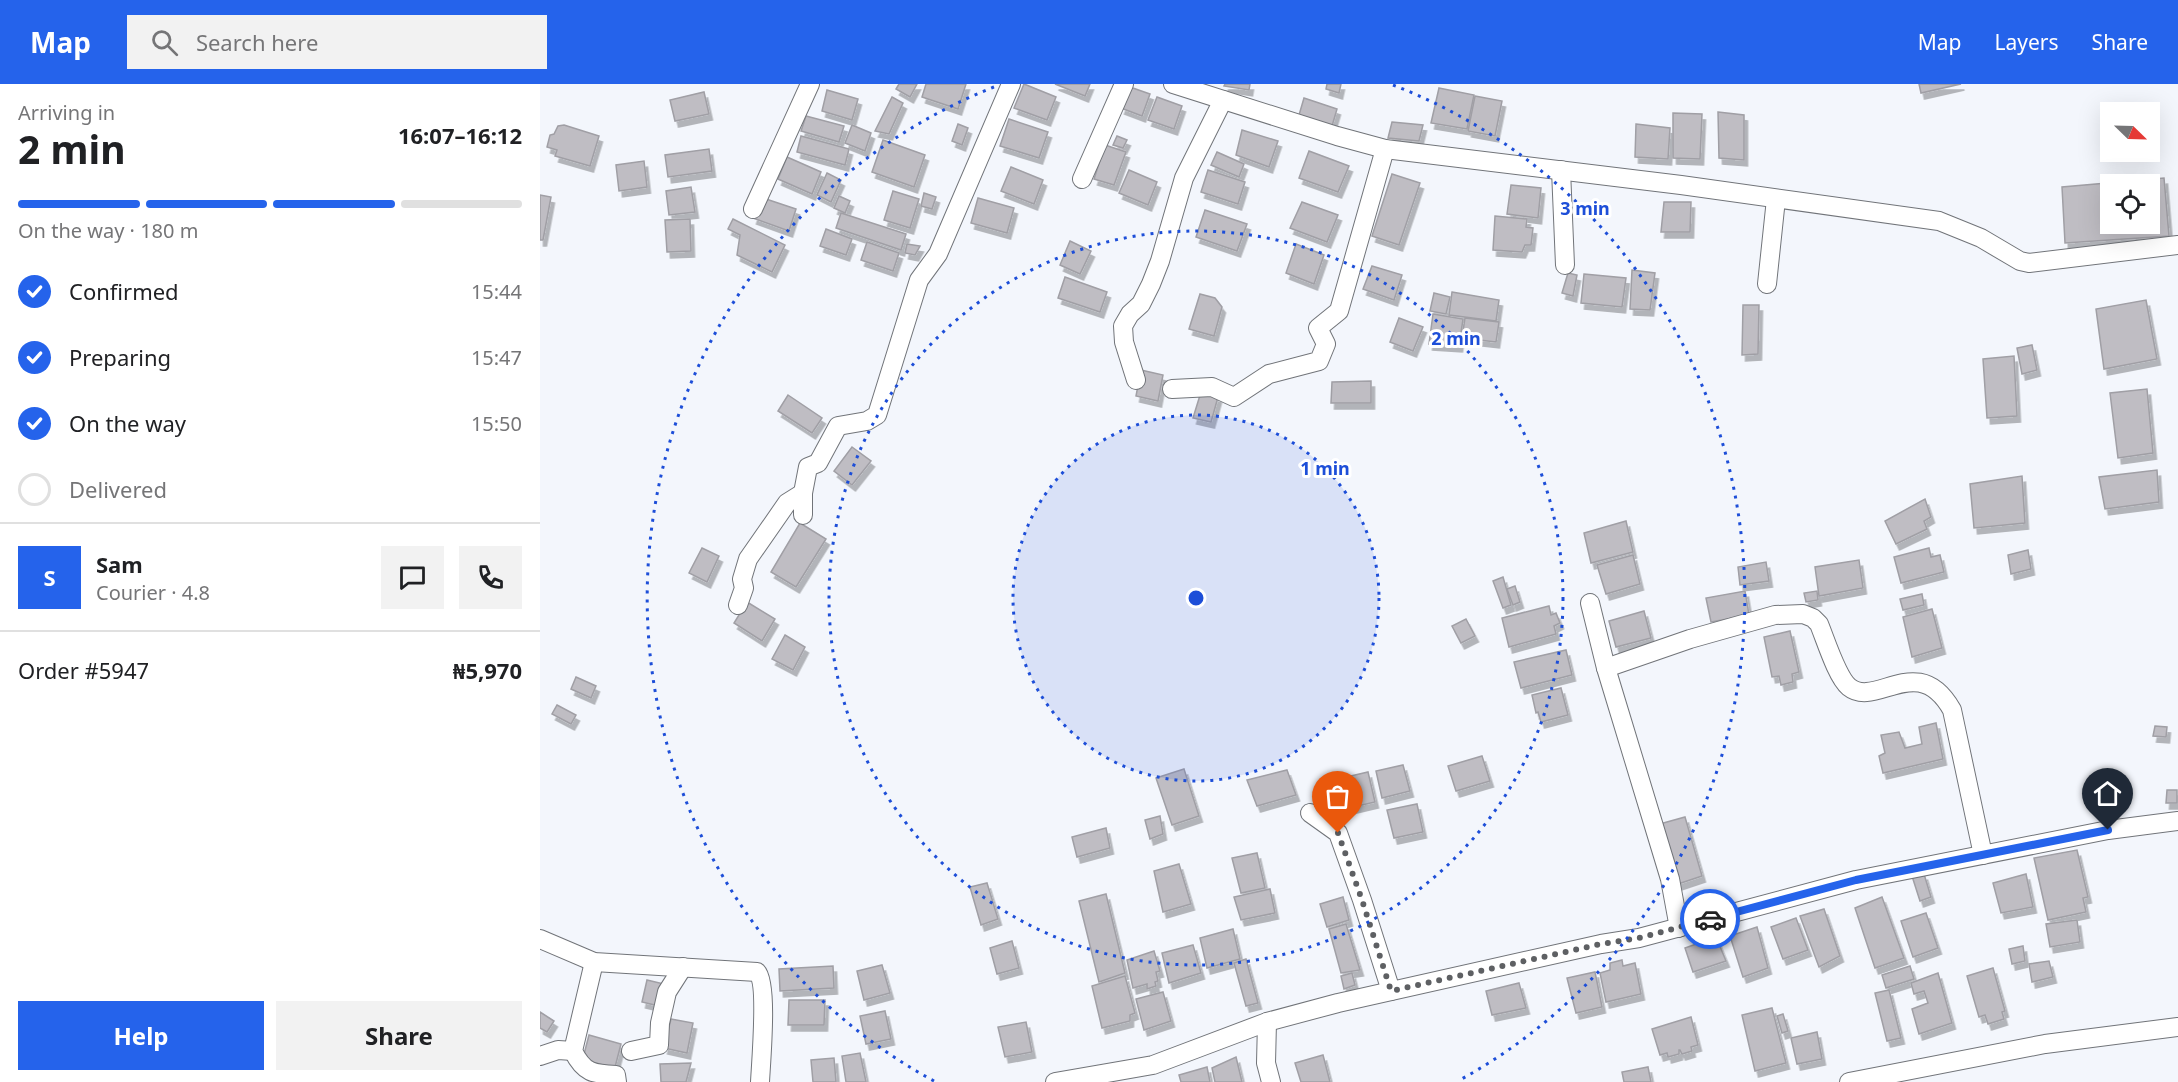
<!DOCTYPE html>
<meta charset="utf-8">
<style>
body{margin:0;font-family:"Noto Sans",sans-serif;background:#f2f2f2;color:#202124;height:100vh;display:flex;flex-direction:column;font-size:22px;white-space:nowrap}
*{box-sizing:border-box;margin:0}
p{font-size:20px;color:#757577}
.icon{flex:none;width:33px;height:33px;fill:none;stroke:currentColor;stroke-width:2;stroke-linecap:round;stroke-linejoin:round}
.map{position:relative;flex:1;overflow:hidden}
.side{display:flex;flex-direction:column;background:#fff;width:540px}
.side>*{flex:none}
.needle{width:39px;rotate:113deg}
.controls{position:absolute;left:1560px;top:18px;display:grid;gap:12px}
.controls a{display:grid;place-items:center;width:60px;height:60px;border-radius:0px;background:#fff;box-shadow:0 6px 24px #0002;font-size:30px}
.pin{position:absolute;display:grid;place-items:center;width:51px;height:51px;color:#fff;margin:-62px -26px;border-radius:50% 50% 50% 0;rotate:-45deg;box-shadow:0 0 6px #0007}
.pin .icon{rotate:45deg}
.courier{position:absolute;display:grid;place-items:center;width:60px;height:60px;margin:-30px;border:4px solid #2563eb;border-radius:50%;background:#fff;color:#222;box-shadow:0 2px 8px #0007}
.overview em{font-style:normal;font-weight:700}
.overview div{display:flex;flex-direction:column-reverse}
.overview{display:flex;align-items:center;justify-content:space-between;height:102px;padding:0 18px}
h1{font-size:39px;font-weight:700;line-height:45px}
.bar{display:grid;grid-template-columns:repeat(4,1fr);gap:9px 6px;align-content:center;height:72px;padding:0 18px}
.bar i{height:8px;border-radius:4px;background:#e0e0e0}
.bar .selected{background:#2563eb}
.bar p{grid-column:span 4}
.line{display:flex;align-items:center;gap:15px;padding:0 18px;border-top:2px solid #e0e0e0}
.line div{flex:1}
.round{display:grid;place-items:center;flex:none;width:63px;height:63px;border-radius:0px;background:#f2f2f2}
ol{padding:0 18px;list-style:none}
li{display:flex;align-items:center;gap:18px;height:66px}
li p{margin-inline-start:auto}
li .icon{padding:6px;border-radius:50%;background:#2563eb;color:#fff;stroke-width:4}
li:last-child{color:#757577}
li i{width:33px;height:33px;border:3px solid #e0e0e0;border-radius:50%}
.cta{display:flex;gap:12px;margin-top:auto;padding:12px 18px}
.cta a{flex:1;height:69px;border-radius:0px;background:#2563eb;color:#fff;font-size:24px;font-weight:700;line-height:69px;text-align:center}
.cta a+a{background:#f2f2f2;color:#202124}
header{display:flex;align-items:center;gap:36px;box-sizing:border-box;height:84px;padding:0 30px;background:#2563eb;color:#fff}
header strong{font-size:28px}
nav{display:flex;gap:33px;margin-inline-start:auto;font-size:21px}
.search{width:420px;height:54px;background:#f2f2f2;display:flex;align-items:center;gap:15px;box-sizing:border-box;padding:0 21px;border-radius:0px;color:#757577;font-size:22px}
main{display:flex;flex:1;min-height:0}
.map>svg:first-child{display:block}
.building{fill:#bfbdc3;stroke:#a09fa5;stroke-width:1.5;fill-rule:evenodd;filter:url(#shadow)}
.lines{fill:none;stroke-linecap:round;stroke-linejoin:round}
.minor-casing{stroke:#717479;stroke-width:20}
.minor{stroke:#fff;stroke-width:18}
.done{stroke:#5e6063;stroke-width:6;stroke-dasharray:0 10.8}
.route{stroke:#2563eb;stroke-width:8}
.ring{fill:none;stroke:#1d4ed8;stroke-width:3;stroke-dasharray:3 6}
.centre{fill:#1d4ed8;stroke:#fff;stroke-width:3}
.ring-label{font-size:18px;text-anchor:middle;font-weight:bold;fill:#1d4ed8;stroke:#fff;stroke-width:6;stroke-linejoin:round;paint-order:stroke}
</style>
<header>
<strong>Map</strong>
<div class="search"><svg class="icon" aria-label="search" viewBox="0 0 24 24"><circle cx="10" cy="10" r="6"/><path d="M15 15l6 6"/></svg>Search here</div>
<nav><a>Map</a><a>Layers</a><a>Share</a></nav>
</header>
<main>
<section class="side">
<div class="overview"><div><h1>2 min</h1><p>Arriving in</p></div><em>16:07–16:12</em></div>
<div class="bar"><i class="selected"></i><i class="selected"></i><i class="selected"></i><i></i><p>On the way · 180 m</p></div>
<ol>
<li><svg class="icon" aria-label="check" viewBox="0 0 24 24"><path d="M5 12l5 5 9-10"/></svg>Confirmed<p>15:44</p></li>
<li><svg class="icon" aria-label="check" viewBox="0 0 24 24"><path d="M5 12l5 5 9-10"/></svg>Preparing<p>15:47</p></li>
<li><svg class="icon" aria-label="check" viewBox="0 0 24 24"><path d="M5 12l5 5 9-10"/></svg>On the way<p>15:50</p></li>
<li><i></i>Delivered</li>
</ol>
<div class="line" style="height:108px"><b class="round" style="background:#2563eb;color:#fff">S</b><div><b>Sam</b><p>Courier · 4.8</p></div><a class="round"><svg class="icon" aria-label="chat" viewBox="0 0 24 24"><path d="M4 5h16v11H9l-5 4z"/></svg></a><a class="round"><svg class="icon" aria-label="phone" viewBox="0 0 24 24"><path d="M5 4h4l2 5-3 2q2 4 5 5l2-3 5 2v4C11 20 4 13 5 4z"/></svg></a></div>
<div class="line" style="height:78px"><div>Order #5947</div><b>₦5,970</b></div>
<div class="cta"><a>Help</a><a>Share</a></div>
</section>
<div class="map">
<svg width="1638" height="998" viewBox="0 0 1638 998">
<defs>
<filter id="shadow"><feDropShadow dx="3.5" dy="6" stdDeviation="0" flood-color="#0004"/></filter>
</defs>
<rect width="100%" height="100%" fill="#f3f6fc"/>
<g class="building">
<path d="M359,0H377L370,13L356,5Z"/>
<path d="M386,0H426L418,25L382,13Z"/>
<path d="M484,0L516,13L507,36L474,24Z"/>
<path d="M515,0H550L545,12Z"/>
<path d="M685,0H710L709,6L684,2Z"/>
<path d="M787,0H801L799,9L786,5Z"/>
<path d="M1379,0H1421L1381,9Z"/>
<path d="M590,3L610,10L602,32L581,24Z"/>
<path d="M899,4L934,11L927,45L891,39Z"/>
<path d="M287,6L318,15L312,36L282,27Z"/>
<path d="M164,8L169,30L135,37L130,16Z"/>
<path d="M935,12L962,17L955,52L928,47Z"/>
<path d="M352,13L363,19L349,50L335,47Z"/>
<path d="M617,13L642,22L634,45L608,36Z"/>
<path d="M764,14L797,25L792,42L759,31Z"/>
<path d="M1178,28L1204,31V76L1179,74Z"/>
<path d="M1133,29L1162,30L1160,75L1133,74Z"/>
<path d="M266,32L304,42L299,58L261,47Z"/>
<path d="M469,35L508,48L499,74L460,62Z"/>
<path d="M852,38L883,41L879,57L848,54Z"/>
<path d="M418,40L428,44L422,61L412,57Z"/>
<path d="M1096,40L1130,44L1128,75L1095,73Z"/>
<path d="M24,41L59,52L50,82L15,72L17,66L7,63L10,51L14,50L18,42Z"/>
<path d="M312,41L331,49L325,67L305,59Z"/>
<path d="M702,46L738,57L729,83L696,71Z"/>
<path d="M261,52L309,65L305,81L257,68Z"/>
<path d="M577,52L587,56L583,64L573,61Z"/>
<path d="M343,56L385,71L374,103L332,88Z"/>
<path d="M565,61L586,68L574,101L554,95Z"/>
<path d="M169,65L172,87L128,93L125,71Z"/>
<path d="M769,67L809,82L798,108L759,94Z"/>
<path d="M677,68L704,80L699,93L671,81Z"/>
<path d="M247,73L281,88L272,110L238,95Z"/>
<path d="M104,77L107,103L79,107L76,81Z"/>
<path d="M471,83L503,96L494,120L461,107Z"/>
<path d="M589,86L617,98L608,121L579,109Z"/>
<path d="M668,86L705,98L698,120L661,108Z"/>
<path d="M287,89L301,96L291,118L277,111Z"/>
<path d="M852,90L880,99L859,161L832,152Z"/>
<path d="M1624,94L1629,152L1525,159L1522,103ZM1570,100H1610V140H1570Z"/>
<path d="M971,101L1001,104L998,134L967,130Z"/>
<path d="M151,103L155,128L129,131L126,107Z"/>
<path d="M353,107L379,115L370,144L344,136Z"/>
<path d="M384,109L396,113L392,125L381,122Z"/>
<path d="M0,111L11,113L3,156H0Z"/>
<path d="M299,112L310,117L305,129L294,124Z"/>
<path d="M220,113L256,125L249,147L213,134Z"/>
<path d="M438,114L474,124L467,149L431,139Z"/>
<path d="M762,118L798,131L787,158L750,144Z"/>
<path d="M1124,118H1151L1150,148H1121Z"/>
<path d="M665,126L707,140L697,167L656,153Z"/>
<path d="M301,129L366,150L361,166L296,144Z"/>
<path d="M955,132L987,135L986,143L993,144L991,161H985L982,168L953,166Z"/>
<path d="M150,135L151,167L127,168L125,136Z"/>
<path d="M193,135L245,161L232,188L197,171L200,151L188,145Z"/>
<path d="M286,145L312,155L306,171L280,162Z"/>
<path d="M530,157L551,167L540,190L520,181Z"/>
<path d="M327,158L359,169L353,187L321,176Z"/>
<path d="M367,160L380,162L375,171L365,169Z"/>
<path d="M756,160L784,171L774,200L746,189Z"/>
<path d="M832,182L862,191L854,216L823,205Z"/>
<path d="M1092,186L1115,189L1110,226L1090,225Z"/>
<path d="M1028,189L1037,191L1033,212L1022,209Z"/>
<path d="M1044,190L1086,194L1082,223L1041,219Z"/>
<path d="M525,193L567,208L560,228L518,214Z"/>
<path d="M912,208L959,216L956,237L909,231Z"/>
<path d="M894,209L910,213L906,230L890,227Z"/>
<path d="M660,210L675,214L682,223L674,252L649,245Z"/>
<path d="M1606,216L1617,275L1564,285L1556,225Z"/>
<path d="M1203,221H1219L1218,270L1202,271Z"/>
<path d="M893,230L923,235L919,262L889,260Z"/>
<path d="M859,234L883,243L873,267L850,258Z"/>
<path d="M925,234L959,238L956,258L922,254Z"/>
<path d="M1492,261L1497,286L1482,290L1477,264Z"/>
<path d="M1474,272L1477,332L1447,334L1443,275Z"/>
<path d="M601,286L623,291L618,317L596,312Z"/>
<path d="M831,297V319H791L792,298Z"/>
<path d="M1607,305L1613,369L1578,374L1570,309Z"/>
<path d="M661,308L678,313L671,338L653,334Z"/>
<path d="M248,311L282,334L272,349L238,327Z"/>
<path d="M312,363L331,377L312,401L294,387Z"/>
<path d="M1617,386L1619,418L1565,425L1559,393Z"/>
<path d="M1482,392L1485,439L1434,444L1430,400Z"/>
<path d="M1385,415L1391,433L1384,437L1387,445L1356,460L1345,437Z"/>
<path d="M1086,437L1093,468L1051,479L1044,449Z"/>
<path d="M260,439L286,455L256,503L231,488Z"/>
<path d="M162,464L179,472L167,498L149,489Z"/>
<path d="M1389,464L1391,473L1400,471L1404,488L1361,499L1354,473Z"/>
<path d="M1488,466L1491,485L1471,490L1468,471Z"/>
<path d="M1093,471L1100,500L1066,510L1057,481Z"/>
<path d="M1319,476L1323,504L1279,512L1275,483Z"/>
<path d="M1226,478L1229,497L1200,501L1198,483Z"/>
<path d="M963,493L971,521L963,524L953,497Z"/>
<path d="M975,502L980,518L973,521L967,505Z"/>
<path d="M1205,507L1209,531L1171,538L1166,514Z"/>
<path d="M1277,507L1278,516L1266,518L1264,509Z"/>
<path d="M1382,510L1384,521L1363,526L1360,515Z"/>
<path d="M207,518L235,535L222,557L194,539Z"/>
<path d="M1009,522L1011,531L1016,529L1020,539L1014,542L1016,550L969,563L962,534Z"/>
<path d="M1392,525L1402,564L1372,573L1363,533Z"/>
<path d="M1104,527L1111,554L1076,563L1069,537Z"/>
<path d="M926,535L935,552L921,559L912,542Z"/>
<path d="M1250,547L1259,588L1252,590L1253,598L1241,601L1239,592L1232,593L1224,553Z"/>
<path d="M245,551L265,563L253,586L232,575Z"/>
<path d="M1026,566L1032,591L981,604L974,578Z"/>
<path d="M36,593L56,602L51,614L31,605Z"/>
<path d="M1021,604L1028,631L1001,638L998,628L996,629L992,611Z"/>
<path d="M17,621L36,631L31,640L12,630Z"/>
<path d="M1396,639L1403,675L1343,689L1339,672L1345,669L1341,651L1359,648L1365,664L1382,660L1379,643Z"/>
<path d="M1615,642L1627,643L1626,653L1613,652Z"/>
<path d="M942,672L950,697L916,707L908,682Z"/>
<path d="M863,681L870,707L842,714L836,687Z"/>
<path d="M644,685L659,732L632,741L616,694Z"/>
<path d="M747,686L756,711L717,722L707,696Z"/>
<path d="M828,688L835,718L809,724L802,694Z"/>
<path d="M1627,706H1637V719H1626Z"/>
<path d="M877,720L883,748L854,754L847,726Z"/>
<path d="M620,732L623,750L610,755L605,736Z"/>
<path d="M1145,733L1162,792L1135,801L1116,741Z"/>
<path d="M566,744L570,764L537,773L532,753Z"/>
<path d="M1537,766L1548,813L1543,814L1546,828L1508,836L1494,774Z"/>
<path d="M717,769L725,804L701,809L692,774Z"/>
<path d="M639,780L651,820L623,828L614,787Z"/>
<path d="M1384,790L1391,813L1380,817L1372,792Z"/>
<path d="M1486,790L1493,823L1461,829L1453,799Z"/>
<path d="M447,799L458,835L441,841L430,803Z"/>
<path d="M730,805L735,829L701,836L694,813Z"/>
<path d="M566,810L585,889L559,898L539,817Z"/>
<path d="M803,813L809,836L787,843L780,820Z"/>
<path d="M1342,813L1364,874L1335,884L1315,824Z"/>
<path d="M1284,825L1300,872L1279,883L1260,832Z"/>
<path d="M1386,829L1398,864L1373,873L1361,837Z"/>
<path d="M1256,834L1268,866L1243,875L1231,843Z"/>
<path d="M1537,836L1540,858L1510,863L1506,840Z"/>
<path d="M806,840L820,886L801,889L789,845Z"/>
<path d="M1217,843L1228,884L1203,893L1190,852Z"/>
<path d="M693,845L700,875L667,884L660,854Z"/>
<path d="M1176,853L1186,877L1153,888L1145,864Z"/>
<path d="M472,857L479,884L457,890L450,864Z"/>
<path d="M653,861L661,889L629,899L622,869Z"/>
<path d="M1483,862L1485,877L1472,880L1469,865Z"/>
<path d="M614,867L620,887L616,888L618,897L615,898L616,902L607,905V900L593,904L587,876Z"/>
<path d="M706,875L718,919L706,922L694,879Z"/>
<path d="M1082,876L1083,882L1095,879L1101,910L1066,918L1060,889L1070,886V879Z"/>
<path d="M1509,877L1513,893L1492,898L1489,880Z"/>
<path d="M342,881L350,909L324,916L317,887Z"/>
<path d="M293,882L294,904L240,907L239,885Z"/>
<path d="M1370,882L1374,895L1346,904L1342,891Z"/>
<path d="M1453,884L1465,927L1462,928L1464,935L1448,940L1445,931L1439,933L1427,892Z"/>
<path d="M1055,888L1062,923L1036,929L1027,894Z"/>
<path d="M812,889L815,901L804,905L801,892Z"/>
<path d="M1398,889L1412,939L1379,950L1372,925L1388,919L1384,907L1374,910L1371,899Z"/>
<path d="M585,892L595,929L590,931V937L562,944L552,902Z"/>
<path d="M107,896L124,900L119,922L102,918Z"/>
<path d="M979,899L986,924L952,931L946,907Z"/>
<path d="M1349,906L1361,954L1347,957L1335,909Z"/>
<path d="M623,908L631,937L604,946L596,915Z"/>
<path d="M249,916H285L284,941H248Z"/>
<path d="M1232,924L1246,979L1215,987L1202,931Z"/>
<path d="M345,927L351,955L326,960L320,932Z"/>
<path d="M0,928L14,937L7,948L0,944Z"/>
<path d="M1243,930L1248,947L1242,949L1237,932Z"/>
<path d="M1151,933L1158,961L1151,963L1152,967L1142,970L1140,966H1139V970L1128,973L1127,969L1120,971L1112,945Z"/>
<path d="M131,935L153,939L147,969L124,964Z"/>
<path d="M486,938L492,968L465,973L458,943Z"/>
<path d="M1277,948L1282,975L1257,980L1251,954Z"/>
<path d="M49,951L81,960L74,987L42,978Z"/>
<path d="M320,969L326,998H306L302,972Z"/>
<path d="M783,971L790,998H761L755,979Z"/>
<path d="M696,973L702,998H675L672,984Z"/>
<path d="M294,974L296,998H273L271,976Z"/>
<path d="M151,979L146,998H121L120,980Z"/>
<path d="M667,983L670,998H641L639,991Z"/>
<path d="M1108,983L1111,998H1084L1082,988Z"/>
</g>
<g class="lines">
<defs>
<g id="minor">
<path d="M633,0L797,52L845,65L1141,101L1399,137L1441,154L1480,177L1489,179L1638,161"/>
<path d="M1021,86L1025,181"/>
<path d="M542,95L584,0"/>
<path d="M213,125L270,0"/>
<path d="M1227,200L1236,115"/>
<path d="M596,296L584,258L583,242L590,230L601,220L611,200L620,177L644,94L683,16"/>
<path d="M632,305L672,303L694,313L729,290L779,277L786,260L778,244L799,227L845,65"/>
<path d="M263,431V409L268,383L278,379L298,342L327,337L337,331L379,196L398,170L471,0"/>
<path d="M1050,519L1066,584L1130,795L1139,844"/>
<path d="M198,521L204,504L202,495L208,475L247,419L263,409"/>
<path d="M1066,584L1150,555L1235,531L1263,530L1273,534L1279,540C1286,557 1297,593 1309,603C1336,625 1378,566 1412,626L1443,771"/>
<path d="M770,729L798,749L822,816L851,907"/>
<path d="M0,855L54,878L217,888C228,899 221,978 220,998"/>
<path d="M54,878L33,967C44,989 53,990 76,991L77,998"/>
<path d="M727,938L726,979L731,998"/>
<path d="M91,967L119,961L120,939L127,908L143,883"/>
<path d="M0,972L18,966L33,967"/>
<path d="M515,998L613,981L727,938L798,919L1061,860L1099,854L1316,796L1568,746L1638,737"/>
<path d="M1309,998L1505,960L1638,943"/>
</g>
</defs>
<use href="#minor" class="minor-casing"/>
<use href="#minor" class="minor"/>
</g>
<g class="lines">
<path class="done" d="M798,749L822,816L851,907L1061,860L1099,854L1170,835"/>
<path class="route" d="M1170,835L1316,796L1568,746"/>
</g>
<circle cx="656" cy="514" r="183" fill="#1d4ed8" fill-opacity=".12"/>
<g class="ring">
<circle cx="656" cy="514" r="183"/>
<circle cx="656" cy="514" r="367"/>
<path d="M394 997A550 550 0 0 1 459 1M853 1A550 550 0 0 1 918 997"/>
</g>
<circle cx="656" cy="514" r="9" class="centre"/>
<g class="ring-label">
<text x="1045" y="131">3 min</text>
<text x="916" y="261">2 min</text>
<text x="785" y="391">1 min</text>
</g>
</svg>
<div class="controls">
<a><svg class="needle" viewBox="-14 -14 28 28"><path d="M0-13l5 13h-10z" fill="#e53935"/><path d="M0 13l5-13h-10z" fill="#757577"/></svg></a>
<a><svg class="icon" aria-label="locate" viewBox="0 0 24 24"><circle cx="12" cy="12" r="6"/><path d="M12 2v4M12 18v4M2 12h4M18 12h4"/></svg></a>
</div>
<div class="pin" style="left:798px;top:749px;background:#ea580c"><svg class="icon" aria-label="bag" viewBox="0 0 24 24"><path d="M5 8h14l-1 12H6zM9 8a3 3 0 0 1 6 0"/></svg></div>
<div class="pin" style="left:1568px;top:746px;background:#1f2937"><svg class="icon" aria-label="home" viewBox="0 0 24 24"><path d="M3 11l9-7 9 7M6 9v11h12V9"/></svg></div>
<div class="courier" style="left:1170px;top:835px"><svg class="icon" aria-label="car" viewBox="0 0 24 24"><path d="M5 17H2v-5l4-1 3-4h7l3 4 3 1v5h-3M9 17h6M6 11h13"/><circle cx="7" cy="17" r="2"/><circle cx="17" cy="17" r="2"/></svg></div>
</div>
</main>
